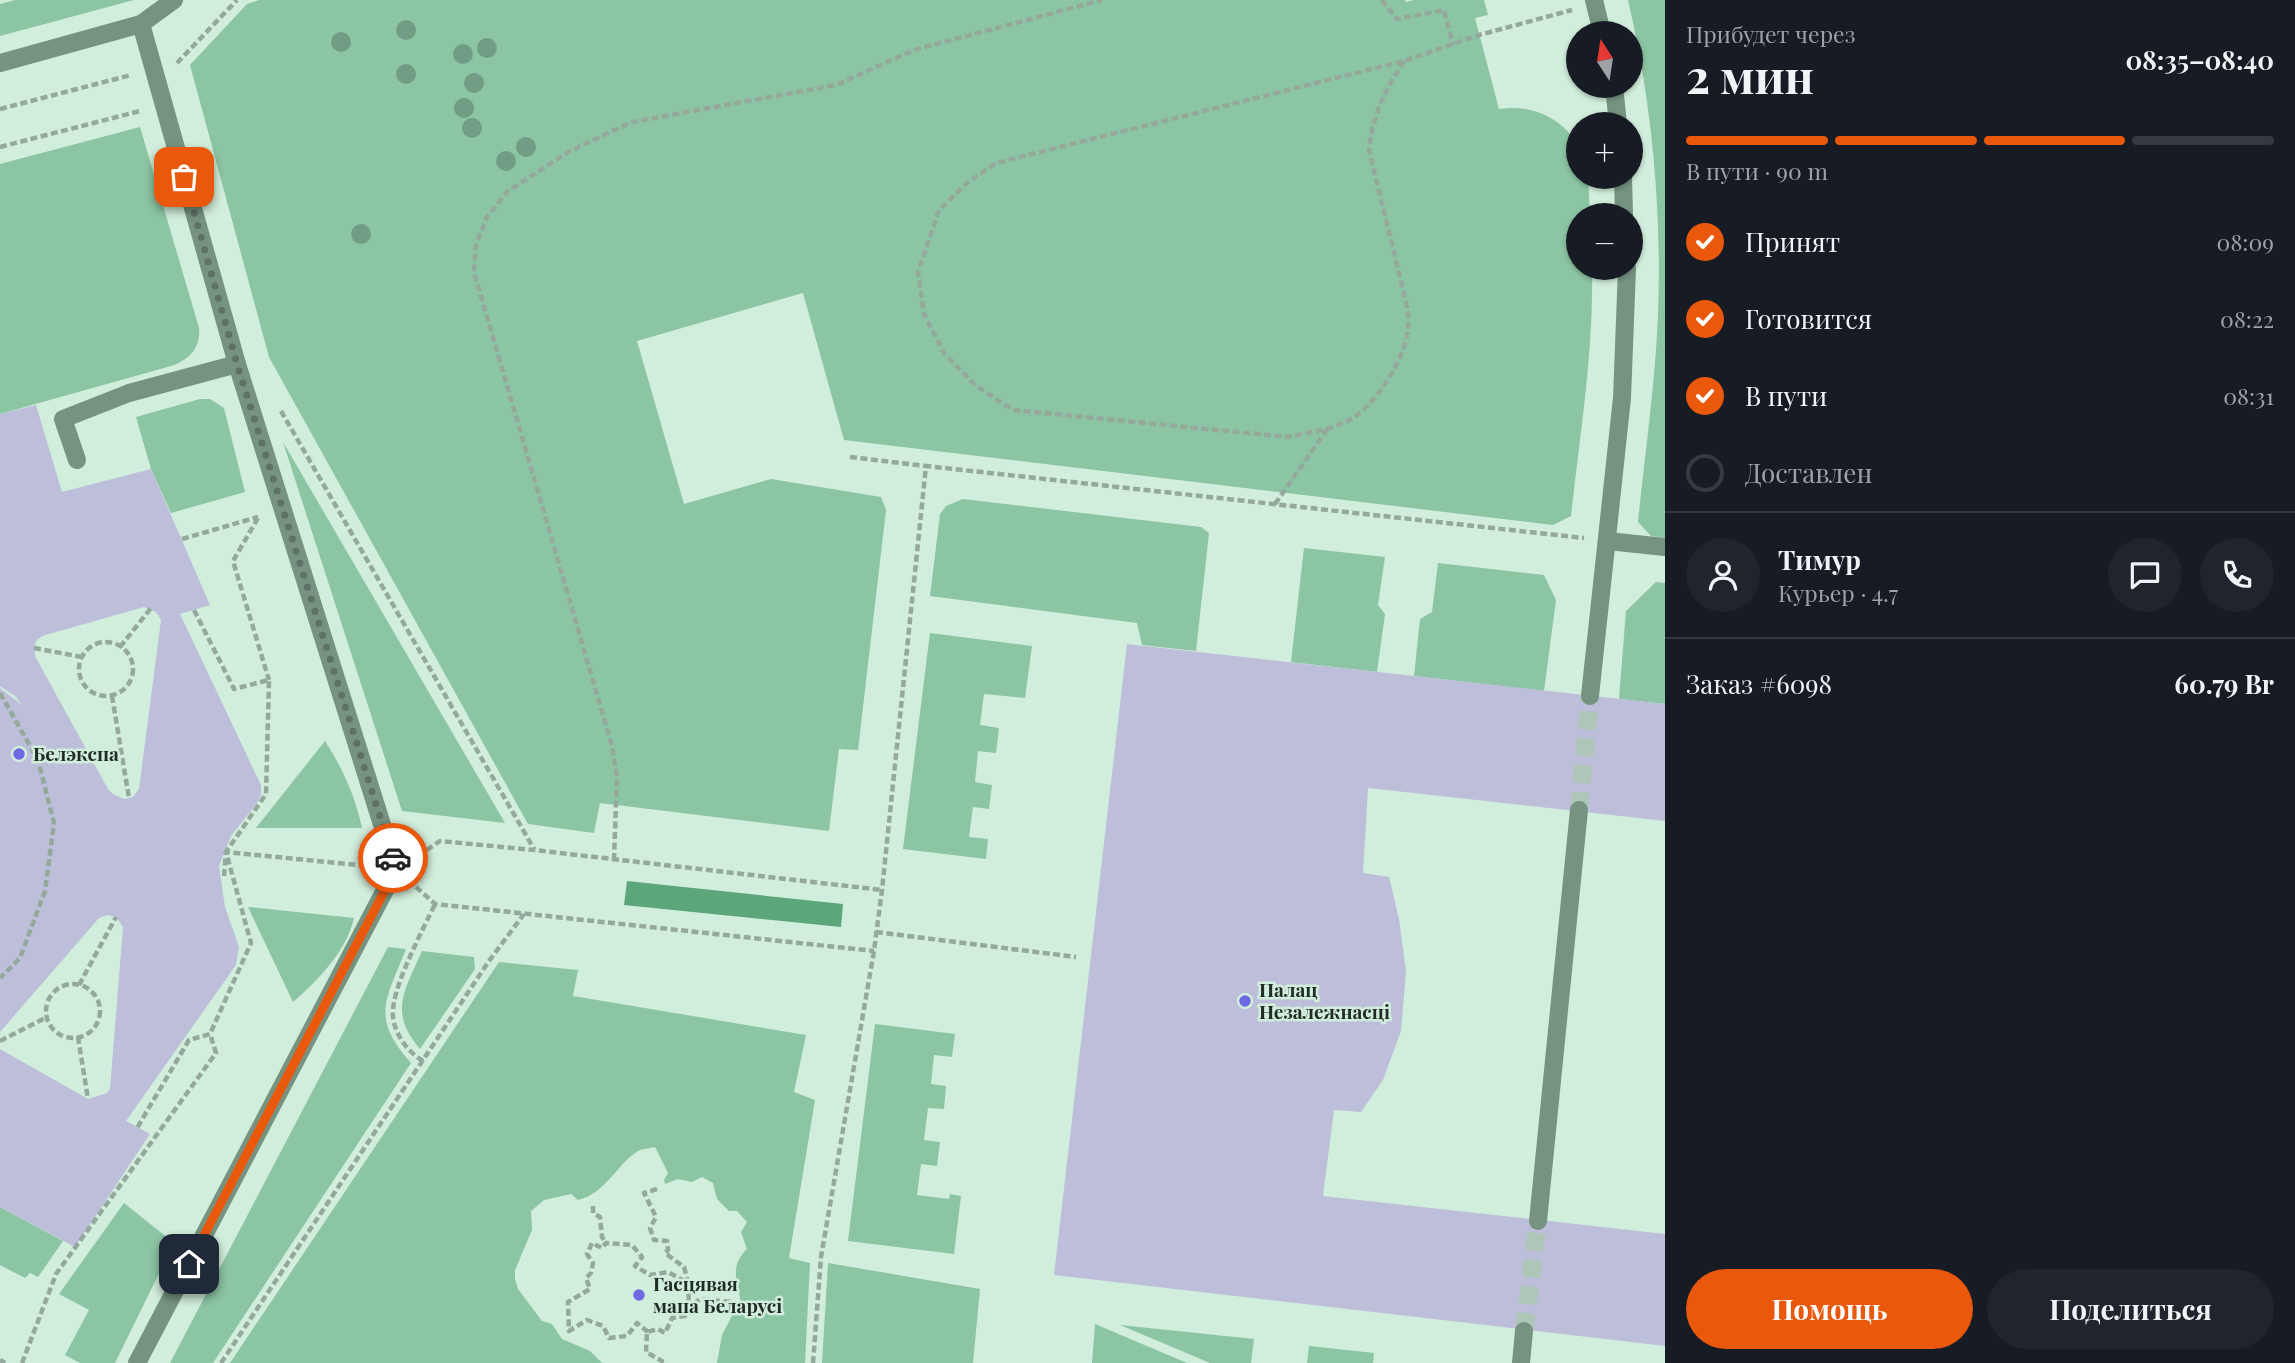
<!DOCTYPE html>
<html lang="ru">
<meta charset="utf-8">
<style>
body{margin:0;font-family:"Playfair Display",serif;background:#20242c;color:#f1f3f6;height:100vh;display:flex;flex-direction:column;font-size:26px;white-space:nowrap}
*{box-sizing:border-box;margin:0}
p{font-size:23px;color:#9ea1a6}
.icon{flex:none;width:38px;height:38px;fill:none;stroke:currentColor;stroke-width:2;stroke-linecap:round;stroke-linejoin:round}
.map{position:relative;flex:1;overflow:hidden}
.details{display:flex;flex-direction:column;background:#171b24;width:630px}
.details>*{flex:none}
.needle{width:46px;rotate:348deg}
.buttons{position:absolute;left:1566px;top:21px;display:grid;gap:14px}
.buttons a{display:grid;place-items:center;width:77px;height:77px;border-radius:50%;background:#171b24;box-shadow:0 2px 5px #0004;font-size:35px}
.pin{position:absolute;display:grid;place-items:center;width:60px;height:60px;color:#fff;margin:-30px;border-radius:14px;box-shadow:0 4px 10px #0006}
.courier{position:absolute;display:grid;place-items:center;width:70px;height:70px;margin:-35px;border:5px solid #ea580c;border-radius:50%;background:#fff;color:#222;box-shadow:0 2px 9px #0007}
.head em{font-style:normal;font-weight:700}
.head div{display:flex;flex-direction:column-reverse}
.head{display:flex;align-items:center;justify-content:space-between;height:119px;padding:0 21px}
h1{font-size:46px;font-weight:700;line-height:52px}
.bar{display:grid;grid-template-columns:repeat(4,1fr);gap:10px 7px;align-content:center;height:84px;padding:0 21px}
.bar i{height:9px;border-radius:5px;background:#363941}
.bar .on{background:#ea580c}
.bar p{grid-column:span 4}
.line{display:flex;align-items:center;gap:18px;padding:0 21px;border-top:2px solid #363941}
.line div{flex:1}
.round{display:grid;place-items:center;flex:none;width:74px;height:74px;border-radius:37px;background:#20242c}
ol{padding:0 21px;list-style:none}
li{display:flex;align-items:center;gap:21px;height:77px}
li p{margin-inline-start:auto}
li .icon{padding:7px;border-radius:50%;background:#ea580c;color:#fff;stroke-width:4}
li:last-child{color:#9ea1a6}
li i{width:38px;height:38px;border:4px solid #363941;border-radius:50%}
.action{display:flex;gap:14px;margin-top:auto;padding:14px 21px}
.action a{flex:1;height:80px;border-radius:42px;background:#ea580c;color:#fff;font-size:28px;font-weight:700;line-height:80px;text-align:center}
.action a+a{background:#20242c;color:#f1f3f6}
main{display:flex;flex:1;min-height:0}
.map>svg:first-child{display:block}
.green{fill:#8cc5a3}
.water{fill:#5ca67c}
.building{fill:#bdbfda;fill-rule:evenodd}
.lines{fill:none;stroke-linecap:round;stroke-linejoin:round}
.minor-tunnel{stroke:#aec6b7;stroke-width:18;stroke-dasharray:18 9;stroke-linecap:butt}
.path{stroke:#94a99c;stroke-width:4.5;stroke-dasharray:7 3.5;stroke-linecap:butt}
.minor{stroke:#759380;stroke-width:18}
.tree{fill:#729d85}
.done{stroke:#5f7065;stroke-width:7;stroke-dasharray:0 12.6}
.route{stroke:#ea580c;stroke-width:9}
.poi-dot{fill:#6f69e4;stroke:#d1eddb;stroke-width:2.5}
.labels{text-anchor:middle;stroke-width:5;stroke-linejoin:round;paint-order:stroke}
.poi-label{font-size:19px;font-weight:bold;fill:#222c26;stroke:#d1eddb;text-anchor:start}
</style>
<main>
<div class="map">
<svg width="1665" height="1363" viewBox="0 0 1665 1363">
<rect width="100%" height="100%" fill="#d1eddb"/>
<g class="green">
<path d="M15,0H134L0,36V4Z"/>
<path d="M259,0H1405L1406,2L1414,0H1484L1488,15L1475,18L1499,109C1531,104 1561,117 1578,145V177H1588L1590,215H1578V268H1592C1594,351 1580,433 1571,516L1553,525L844,440L803,293L637,341L684,504L771,479L881,497L886,510L858,750L839,749L829,831L600,803L594,833L528,824L269,357L190,65L247,4Z"/>
<path d="M1628,0H1665V538L1651,536L1638,522C1645,454 1655,385 1658,316C1662,211 1652,102 1628,0Z"/>
<path d="M140,127L199,328C201,348 189,360 171,366L0,414V164Z"/>
<path d="M200,399H210L224,408L245,492L171,513L151,469L136,417Z"/>
<path d="M283,442L505,823L402,811Z"/>
<path d="M963,499L1201,527L1209,533L1196,651L1142,645L1137,623L930,596L940,514L946,506Z"/>
<path d="M1304,548L1385,557L1378,605L1385,614L1377,672L1291,662Z"/>
<path d="M1438,563L1544,575L1556,600L1544,691L1414,676L1420,619L1432,612Z"/>
<path d="M1656,582L1665,583V704L1619,699L1626,611Z"/>
<path d="M930,633L1032,646L1025,698L984,694L980,725L999,728L996,753L978,751L975,782L992,785L989,809L973,807L969,837L988,839L986,859L903,849Z"/>
<path d="M325,741C343,769 355,796 362,828H256Z"/>
<path d="M248,907L354,918C346,952 318,980 293,1002Z"/>
<path d="M388,947L406,949C386,1000 370,1017 411,1063L213,1363H170Z"/>
<path d="M422,951L474,957L475,969L420,1049C388,1012 405,990 422,951Z"/>
<path d="M499,962L578,970L573,996L806,1035L794,1092L815,1100L789,1258L810,1263L805,1363H717L722,1335L735,1310L741,1309C741,1285 726,1270 747,1249L741,1232L747,1222L737,1211H729L717,1199L713,1183L702,1177L692,1182L678,1179L665,1184L664,1180L668,1173L655,1147C650,1148 642,1149 638,1151C617,1164 605,1194 578,1200L571,1194L544,1200L531,1211L532,1230L515,1270V1279L518,1289L542,1321L552,1324L562,1339L590,1351L602,1363H230Z"/>
<path d="M875,1024L955,1034L952,1057L934,1055L931,1084L946,1086L944,1109L928,1108L924,1140L940,1142L937,1166L921,1164L917,1195L949,1199L950,1194L961,1196L954,1254L848,1241Z"/>
<path d="M124,1203L174,1243L115,1363H80L65,1355L89,1310L59,1294Z"/>
<path d="M0,1207L63,1241L38,1277L30,1273L25,1278L0,1265Z"/>
<path d="M828,1263L980,1289L973,1363H822Z"/>
<path d="M1095,1324L1187,1363H1092Z"/>
<path d="M1120,1325L1254,1339L1251,1363H1210Z"/>
<path d="M1309,1346L1374,1353L1373,1363H1307Z"/>
</g>
<path class="water" d="M627,881L843,904L841,927L624,905Z"/>
<g class="building">
<path d="M36,405L62,492L151,469L210,605L180,614L261,785V795L257,803L231,836L219,866L225,907L239,947L236,965L126,1121L150,1134L75,1247L0,1207V1049L88,1099L107,1093L110,1089L123,927L116,917L108,915L99,918L0,1032V688L22,705L16,697L0,686V414ZM144,607L156,612L161,620L139,789L133,797L124,799L113,794L108,789L35,656L34,648L36,641L42,636Z"/>
<path d="M1127,644L1665,704V821L1368,788L1363,873L1389,877L1399,919L1406,971L1401,1031L1383,1080L1361,1112L1334,1110L1323,1196L1665,1234V1346L1054,1275Z"/>
</g>
<g class="lines">
<g class="minor-tunnel">
<path d="M1579,810L1590,696"/>
<path d="M1524,1331L1538,1221"/>
</g>
<g class="path">
<path d="M1382,0L1397,19L1444,10L1453,45"/>
<path d="M1404,61C1385,91 1373,113 1369,150L1407,306C1408,313 1409,321 1408,328C1406,357 1379,399 1356,416C1337,429 1310,432 1288,437L1013,410L975,385L944,353L924,314L918,272L939,210L967,183L996,163L1404,61L1479,35L1572,10"/>
<path d="M177,63L237,0"/>
<path d="M0,109L131,75"/>
<path d="M0,147L140,111"/>
<path d="M281,411L534,849"/>
<path d="M850,457L926,466"/>
<path d="M1275,504L1328,428"/>
<path d="M258,518L233,561L269,680"/>
<path d="M182,539L258,517"/>
<path d="M194,610L234,689L269,680L266,794L226,852L251,943L210,1034"/>
<circle cx="106" cy="669" r="27"/>
<path d="M120,647L151,608"/>
<path d="M34,648L82,657"/>
<path d="M0,693L38,760L54,823L45,891L20,958L0,978"/>
<path d="M112,696L129,798"/>
<path d="M418,856L440,841L534,850L882,890"/>
<path d="M614,860L617,777L612,746L474,272L476,245L487,217L508,191L570,151L632,122L836,85L914,50L1102,0"/>
<path d="M224,876L226,852L368,866"/>
<path d="M416,887L435,904L874,951"/>
<path d="M876,932L1076,957"/>
<circle cx="73" cy="1011" r="27"/>
<path d="M79,985L116,917"/>
<path d="M78,1037L88,1099"/>
<path d="M0,1041L47,1017"/>
<path d="M423,1061C408,1052 395,1035 393,1017C390,990 423,930 435,904"/>
<path d="M657,1189L644,1193L656,1217L650,1228L654,1240L667,1241L668,1250L665,1253L684,1267L688,1282"/>
<path d="M593,1206V1213L600,1217L602,1237L606,1243"/>
<path d="M648,1332L637,1323L627,1336L609,1338L603,1326L587,1320L569,1331L568,1302L590,1289L586,1278L591,1273L593,1263L587,1254L592,1243L602,1248L606,1243L632,1245L642,1257L635,1266L650,1275L668,1272L688,1283L689,1308"/>
<path d="M0,1360L5,1363"/>
<path d="M22,1363L56,1274L216,1053L210,1034L189,1040L137,1128"/>
<path d="M221,1363L489,961L524,914"/>
<path d="M661,1363L662,1361L646,1352L647,1332L658,1329L665,1333L672,1318L685,1316L689,1308L700,1299L732,1302"/>
<path d="M813,1363L821,1257L874,951L882,890L926,466L1584,538"/>
</g>
<g class="minor">
<path d="M1594,0L1602,33"/>
<path d="M0,63L141,24L174,0"/>
<path d="M1614,86L1618,124"/>
<path d="M1623,177L1624,215"/>
<path d="M77,460L63,419L129,393L237,364"/>
<path d="M1608,541L1665,547"/>
<path d="M1590,696L1622,398L1627,268"/>
<path d="M1538,1221L1579,810"/>
<path d="M137,1363L396,869L237,364L141,24"/>
<path d="M1521,1363L1524,1331"/>
</g>
</g>
<g class="tree">
<circle cx="406" cy="30" r="10"/>
<circle cx="341" cy="42" r="10"/>
<circle cx="487" cy="48" r="10"/>
<circle cx="463" cy="54" r="10"/>
<circle cx="406" cy="74" r="10"/>
<circle cx="474" cy="83" r="10"/>
<circle cx="464" cy="108" r="10"/>
<circle cx="472" cy="128" r="10"/>
<circle cx="526" cy="147" r="10"/>
<circle cx="506" cy="161" r="10"/>
<circle cx="361" cy="234" r="10"/>
</g>
<g class="lines">
<path class="done" d="M184,177L237,364L393,858"/>
<path class="route" d="M189,1264L396,869L393,858"/>
</g>
<g class="poi-dot">
<circle cx="19" cy="754" r="7"/>
<circle cx="1245" cy="1001" r="7"/>
<circle cx="639" cy="1295" r="7"/>
</g>
<g class="labels">
<g class="poi-label">
<text x="33" y="761">Белэкспа</text>
<text x="1259" y="997">Палац<tspan x="1259" dy="22">Незалежнасці</tspan></text>
<text x="653" y="1291">Гасцявая<tspan x="653" dy="22">мапа Беларусі</tspan></text>
</g>
</g>
</svg>
<div class="buttons">
<a><svg class="needle" viewBox="-14 -14 28 28"><path d="M0-13l5 13h-10z" fill="#e53935"/><path d="M0 13l5-13h-10z" fill="#9ea1a6"/></svg></a>
<a>+</a>
<a>−</a>
</div>
<div class="pin" style="left:184px;top:177px;background:#ea580c"><svg class="icon" aria-label="bag" viewBox="0 0 24 24"><path d="M5 8h14l-1 12H6zM9 8a3 3 0 0 1 6 0"/></svg></div>
<div class="pin" style="left:189px;top:1264px;background:#1f2937"><svg class="icon" aria-label="home" viewBox="0 0 24 24"><path d="M3 11l9-7 9 7M6 9v11h12V9"/></svg></div>
<div class="courier" style="left:393px;top:858px"><svg class="icon" aria-label="car" viewBox="0 0 24 24"><path d="M5 17H2v-5l4-1 3-4h7l3 4 3 1v5h-3M9 17h6M6 11h13"/><circle cx="7" cy="17" r="2"/><circle cx="17" cy="17" r="2"/></svg></div>
</div>
<section class="details">
<div class="head"><div><h1>2 мин</h1><p>Прибудет через</p></div><em>08:35–08:40</em></div>
<div class="bar"><i class="on"></i><i class="on"></i><i class="on"></i><i></i><p>В пути · 90 m</p></div>
<ol>
<li><svg class="icon" aria-label="check" viewBox="0 0 24 24"><path d="M5 12l5 5 9-10"/></svg>Принят<p>08:09</p></li>
<li><svg class="icon" aria-label="check" viewBox="0 0 24 24"><path d="M5 12l5 5 9-10"/></svg>Готовится<p>08:22</p></li>
<li><svg class="icon" aria-label="check" viewBox="0 0 24 24"><path d="M5 12l5 5 9-10"/></svg>В пути<p>08:31</p></li>
<li><i></i>Доставлен</li>
</ol>
<div class="line" style="height:126px"><a class="round"><svg class="icon" aria-label="person" viewBox="0 0 24 24"><circle cx="12" cy="8" r="4"/><path d="M4 21q1-7 8-7t8 7"/></svg></a><div><b>Тимур</b><p>Курьер · 4.7</p></div><a class="round"><svg class="icon" aria-label="chat" viewBox="0 0 24 24"><path d="M4 5h16v11H9l-5 4z"/></svg></a><a class="round"><svg class="icon" aria-label="phone" viewBox="0 0 24 24"><path d="M5 4h4l2 5-3 2q2 4 5 5l2-3 5 2v4C11 20 4 13 5 4z"/></svg></a></div>
<div class="line" style="height:91px"><div>Заказ #6098</div><b>60.79 Br</b></div>
<div class="action"><a>Помощь</a><a>Поделиться</a></div>
</section>
</main>
